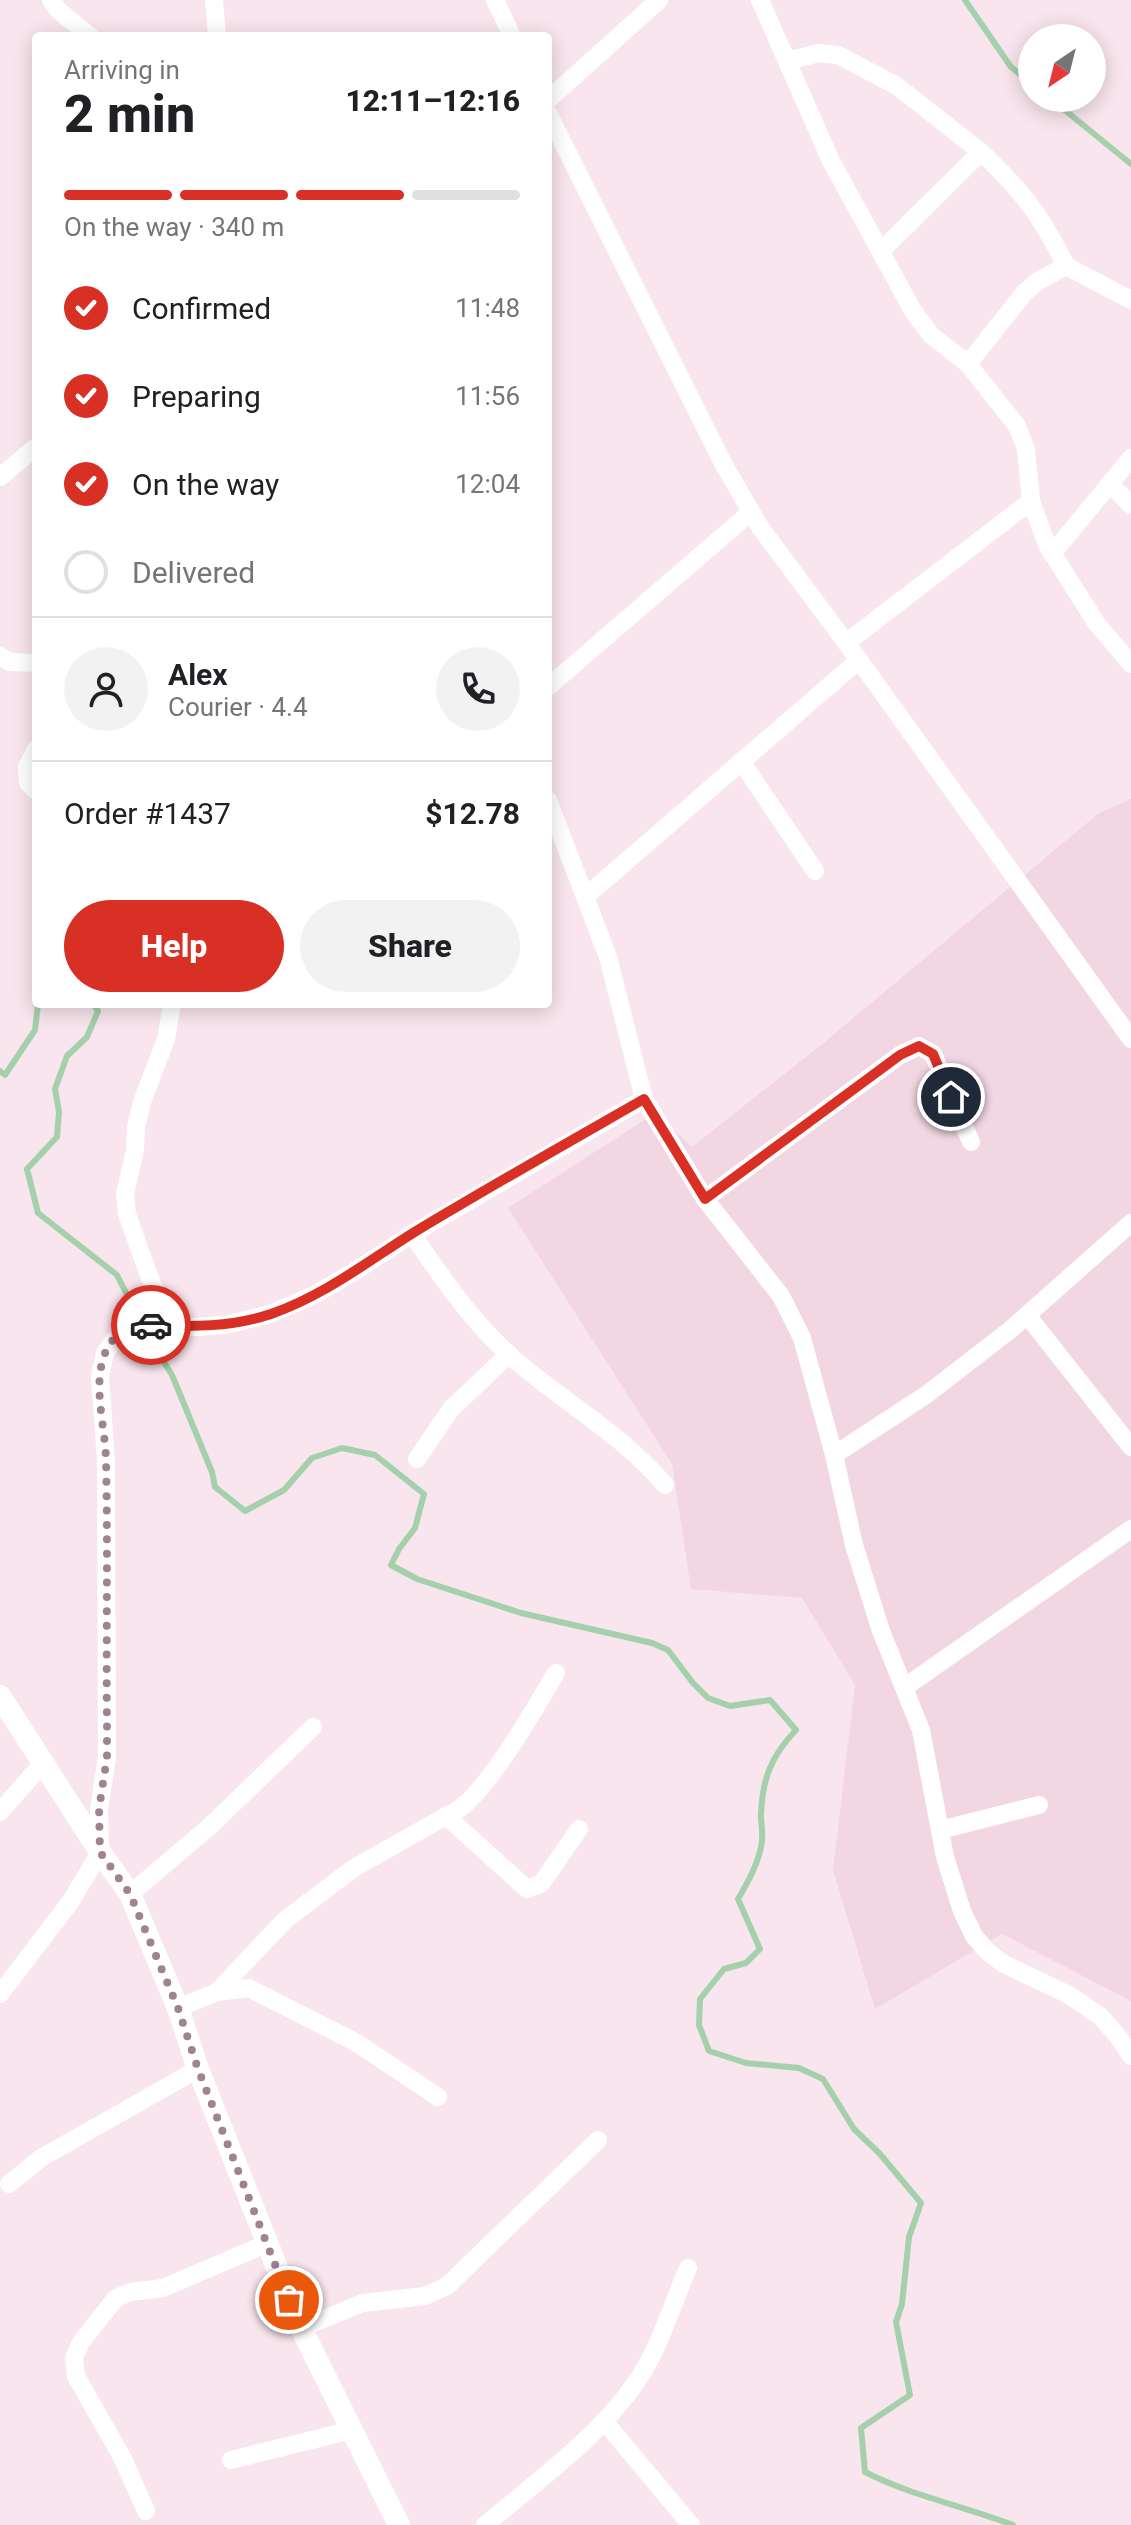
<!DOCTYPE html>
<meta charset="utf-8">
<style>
body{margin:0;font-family:Roboto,sans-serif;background:#f2f2f2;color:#202124;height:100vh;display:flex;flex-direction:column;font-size:30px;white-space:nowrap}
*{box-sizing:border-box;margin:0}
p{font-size:26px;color:#757577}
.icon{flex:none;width:44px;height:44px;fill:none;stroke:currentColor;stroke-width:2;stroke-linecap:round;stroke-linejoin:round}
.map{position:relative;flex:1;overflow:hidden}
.sheet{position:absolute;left:32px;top:32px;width:520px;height:976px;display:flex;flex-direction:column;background:#fff;border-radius:8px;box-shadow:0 4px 20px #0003}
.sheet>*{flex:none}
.needle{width:52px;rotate:215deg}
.fabs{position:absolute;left:1018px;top:24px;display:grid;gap:16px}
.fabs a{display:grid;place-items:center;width:88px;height:88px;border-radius:50%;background:#fff;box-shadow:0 4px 20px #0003;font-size:40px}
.pin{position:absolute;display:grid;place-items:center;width:68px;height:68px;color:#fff;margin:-34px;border:4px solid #fff;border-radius:50%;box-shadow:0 2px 8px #0007}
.courier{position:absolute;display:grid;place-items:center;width:80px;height:80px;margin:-40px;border:6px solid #d93025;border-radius:50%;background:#fff;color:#222;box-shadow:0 2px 10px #0007}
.head em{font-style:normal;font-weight:800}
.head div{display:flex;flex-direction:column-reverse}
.head{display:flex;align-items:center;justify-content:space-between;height:136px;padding:0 32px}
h1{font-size:52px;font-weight:800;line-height:60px}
.bar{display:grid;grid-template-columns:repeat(4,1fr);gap:12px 8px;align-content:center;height:96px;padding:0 32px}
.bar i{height:10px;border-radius:6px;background:#e0e0e0}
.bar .selected{background:#d93025}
.bar p{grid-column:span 4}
.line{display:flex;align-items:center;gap:20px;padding:0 32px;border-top:2px solid #e0e0e0}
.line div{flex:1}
.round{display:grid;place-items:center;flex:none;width:84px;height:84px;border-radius:42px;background:#f2f2f2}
ol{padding:0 32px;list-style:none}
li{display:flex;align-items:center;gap:24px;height:88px}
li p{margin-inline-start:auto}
li .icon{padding:8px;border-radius:50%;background:#d93025;color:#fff;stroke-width:4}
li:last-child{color:#757577}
li i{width:44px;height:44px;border:4px solid #e0e0e0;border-radius:50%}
.primary-button{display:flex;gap:16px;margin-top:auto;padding:16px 32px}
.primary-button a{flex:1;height:92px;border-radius:48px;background:#d93025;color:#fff;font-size:32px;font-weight:800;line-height:92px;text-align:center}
.primary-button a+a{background:#f2f2f2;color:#202124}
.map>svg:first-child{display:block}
.residential{fill:#f2d7e3}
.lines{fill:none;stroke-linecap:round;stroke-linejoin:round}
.stream{stroke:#a4d0ab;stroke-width:6}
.minor{stroke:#fff;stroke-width:18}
.tertiary{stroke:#fff;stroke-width:22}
.done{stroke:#9f8393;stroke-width:8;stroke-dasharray:0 14.4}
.route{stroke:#d93025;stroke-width:10}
</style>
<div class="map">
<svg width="1131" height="2525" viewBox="0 0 1131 2525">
<rect width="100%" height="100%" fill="#f9e5ed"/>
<path class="residential" d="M1131,799V2001L1002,1934L875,2009L833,1870L855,1685L802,1598L691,1589L672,1464L508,1208L655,1113L692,1147L821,1045L1099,813Z"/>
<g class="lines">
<g class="stream">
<path d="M965,0L1011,67L1032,84"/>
<path d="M1050,98L1131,164"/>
<path d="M93,1004L98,1011L87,1037L67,1056L55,1089L59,1112L57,1137L27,1169L38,1213L117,1275L146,1333L172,1375L212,1472L215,1487L245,1511L284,1490L312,1458L342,1448L375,1455L424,1494L415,1528L399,1549L391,1565L417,1579L521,1613L652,1643L668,1650L693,1683L708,1698L730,1706L770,1700L796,1730C771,1756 762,1780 761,1815C761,1826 764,1837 761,1847C757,1866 748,1882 738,1899L760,1949L746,1963L724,1969L700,1999L699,2025L709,2051L746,2063L799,2068L823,2079L854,2129L880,2154L921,2203L909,2237L902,2304L896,2322L910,2395L861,2428L865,2472C912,2496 964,2506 1013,2525"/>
<path d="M0,1071L5,1075L35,1030L38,1004"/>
</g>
<g class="minor">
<path d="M51,0L59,11L90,36"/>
<path d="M214,0L217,36"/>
<path d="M495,0L512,36"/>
<path d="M760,0L831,161L913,311L931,335L968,364L1017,426L1026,449L1031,501L1047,545L1097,624L1131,664"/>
<path d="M787,61L819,53L838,55L897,86L981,152L881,251"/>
<path d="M548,100L659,0"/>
<path d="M548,113L724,465L760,527L859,660L1131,1039"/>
<path d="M981,152C1022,191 1041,215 1066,266"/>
<path d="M968,364L1024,293L1038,281L1066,266L1131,300"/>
<path d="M0,477L36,447"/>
<path d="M1110,484L1131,505"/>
<path d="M1052,554L1131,458"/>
<path d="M846,643L1031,501"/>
<path d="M0,656L10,662L36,663"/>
<path d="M548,687L751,512"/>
<path d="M36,749L27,767L28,783L36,791"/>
<path d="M741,761L815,871"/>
<path d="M548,800L608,957L644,1099L705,1199L781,1296L802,1338L834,1455L854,1545L881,1631L921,1730L945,1857L962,1911L974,1936L988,1952L1004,1964L1069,1995L1100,2016L1117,2035L1131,2056"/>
<path d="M585,897L859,660"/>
<path d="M705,1199L900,1055L919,1046L933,1054L971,1142"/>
<path d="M412,1234C446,1284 480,1333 527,1370C574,1408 626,1439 665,1485"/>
<path d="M1027,1315L1131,1447"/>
<path d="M167,1326L127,1214L125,1194L135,1150L136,1127L142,1102L166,1039L172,1004"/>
<path d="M834,1455L926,1395L1010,1330L1131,1223"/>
<path d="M417,1459L451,1409L509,1354"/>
<path d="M905,1687L1131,1529"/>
<path d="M0,1812L43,1763"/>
<path d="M446,1816L527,1889L541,1884L579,1829"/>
<path d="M940,1830L1039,1805"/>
<path d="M130,1894L208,1828L313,1727"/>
<path d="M217,1992L285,1920L354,1868L446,1816C481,1806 536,1706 556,1673"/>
<path d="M0,1994L71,1901L100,1852L99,1809L107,1757L106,1461L100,1376L105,1353L118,1335L136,1324L195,1327L225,1325L270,1314L314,1295L352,1273L412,1234L644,1099"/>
<path d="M178,2008L217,1992L249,1988L357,2043L438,2097"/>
<path d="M9,2184L41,2158L198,2069"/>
<path d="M301,2328L363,2303L425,2296L447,2286L598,2140"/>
<path d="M604,2421L691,2525"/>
<path d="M231,2460L352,2430"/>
<path d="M146,2511L123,2459L76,2376L74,2358L81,2342L116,2298L131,2292L163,2288L266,2244"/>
<path d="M485,2525C537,2481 598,2438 637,2381C660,2347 672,2305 688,2268"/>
</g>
<path class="tertiary" d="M0,1696L100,1852L130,1894L178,2008L198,2069L301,2328L399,2525"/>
</g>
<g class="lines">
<path class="done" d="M151,1325C130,1324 111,1335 104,1356C93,1387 105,1426 106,1459C108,1548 106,1638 107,1728V1757L99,1809L100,1852L130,1894L178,2008L198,2069L289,2300"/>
<path class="route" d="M151,1325C192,1327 231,1327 271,1314C323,1296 367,1262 413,1233C489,1187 567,1143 644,1099L705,1199L900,1055L919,1046L933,1054L951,1097"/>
</g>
</svg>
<div class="fabs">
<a><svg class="needle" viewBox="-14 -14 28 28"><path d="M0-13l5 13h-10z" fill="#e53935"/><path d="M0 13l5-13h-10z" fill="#757577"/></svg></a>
</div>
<div class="pin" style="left:289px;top:2300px;background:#ea580c"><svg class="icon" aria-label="bag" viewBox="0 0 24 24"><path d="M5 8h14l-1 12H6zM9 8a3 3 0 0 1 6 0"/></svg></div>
<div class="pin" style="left:951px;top:1097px;background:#1f2937"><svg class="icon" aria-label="home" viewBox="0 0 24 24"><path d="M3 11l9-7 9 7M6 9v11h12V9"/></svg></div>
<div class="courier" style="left:151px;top:1325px"><svg class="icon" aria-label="car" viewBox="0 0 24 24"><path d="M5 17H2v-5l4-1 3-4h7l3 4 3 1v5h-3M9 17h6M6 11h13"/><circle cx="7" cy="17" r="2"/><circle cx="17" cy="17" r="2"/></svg></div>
<section class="sheet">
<div class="head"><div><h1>2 min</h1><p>Arriving in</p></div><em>12:11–12:16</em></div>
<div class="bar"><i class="selected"></i><i class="selected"></i><i class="selected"></i><i></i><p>On the way · 340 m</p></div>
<ol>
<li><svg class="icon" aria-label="check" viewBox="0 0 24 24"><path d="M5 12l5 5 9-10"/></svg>Confirmed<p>11:48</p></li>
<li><svg class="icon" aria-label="check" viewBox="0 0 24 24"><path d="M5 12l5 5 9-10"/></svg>Preparing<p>11:56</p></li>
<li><svg class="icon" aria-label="check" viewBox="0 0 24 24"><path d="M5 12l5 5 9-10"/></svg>On the way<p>12:04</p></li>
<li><i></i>Delivered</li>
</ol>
<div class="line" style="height:144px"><a class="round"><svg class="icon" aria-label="person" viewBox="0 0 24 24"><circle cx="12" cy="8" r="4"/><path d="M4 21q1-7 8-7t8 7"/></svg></a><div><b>Alex</b><p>Courier · 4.4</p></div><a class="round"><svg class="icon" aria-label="phone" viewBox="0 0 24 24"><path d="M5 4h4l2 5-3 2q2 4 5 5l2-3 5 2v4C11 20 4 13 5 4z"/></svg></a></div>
<div class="line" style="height:104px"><div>Order #1437</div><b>$12.78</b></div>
<div class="primary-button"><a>Help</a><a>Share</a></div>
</section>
</div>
